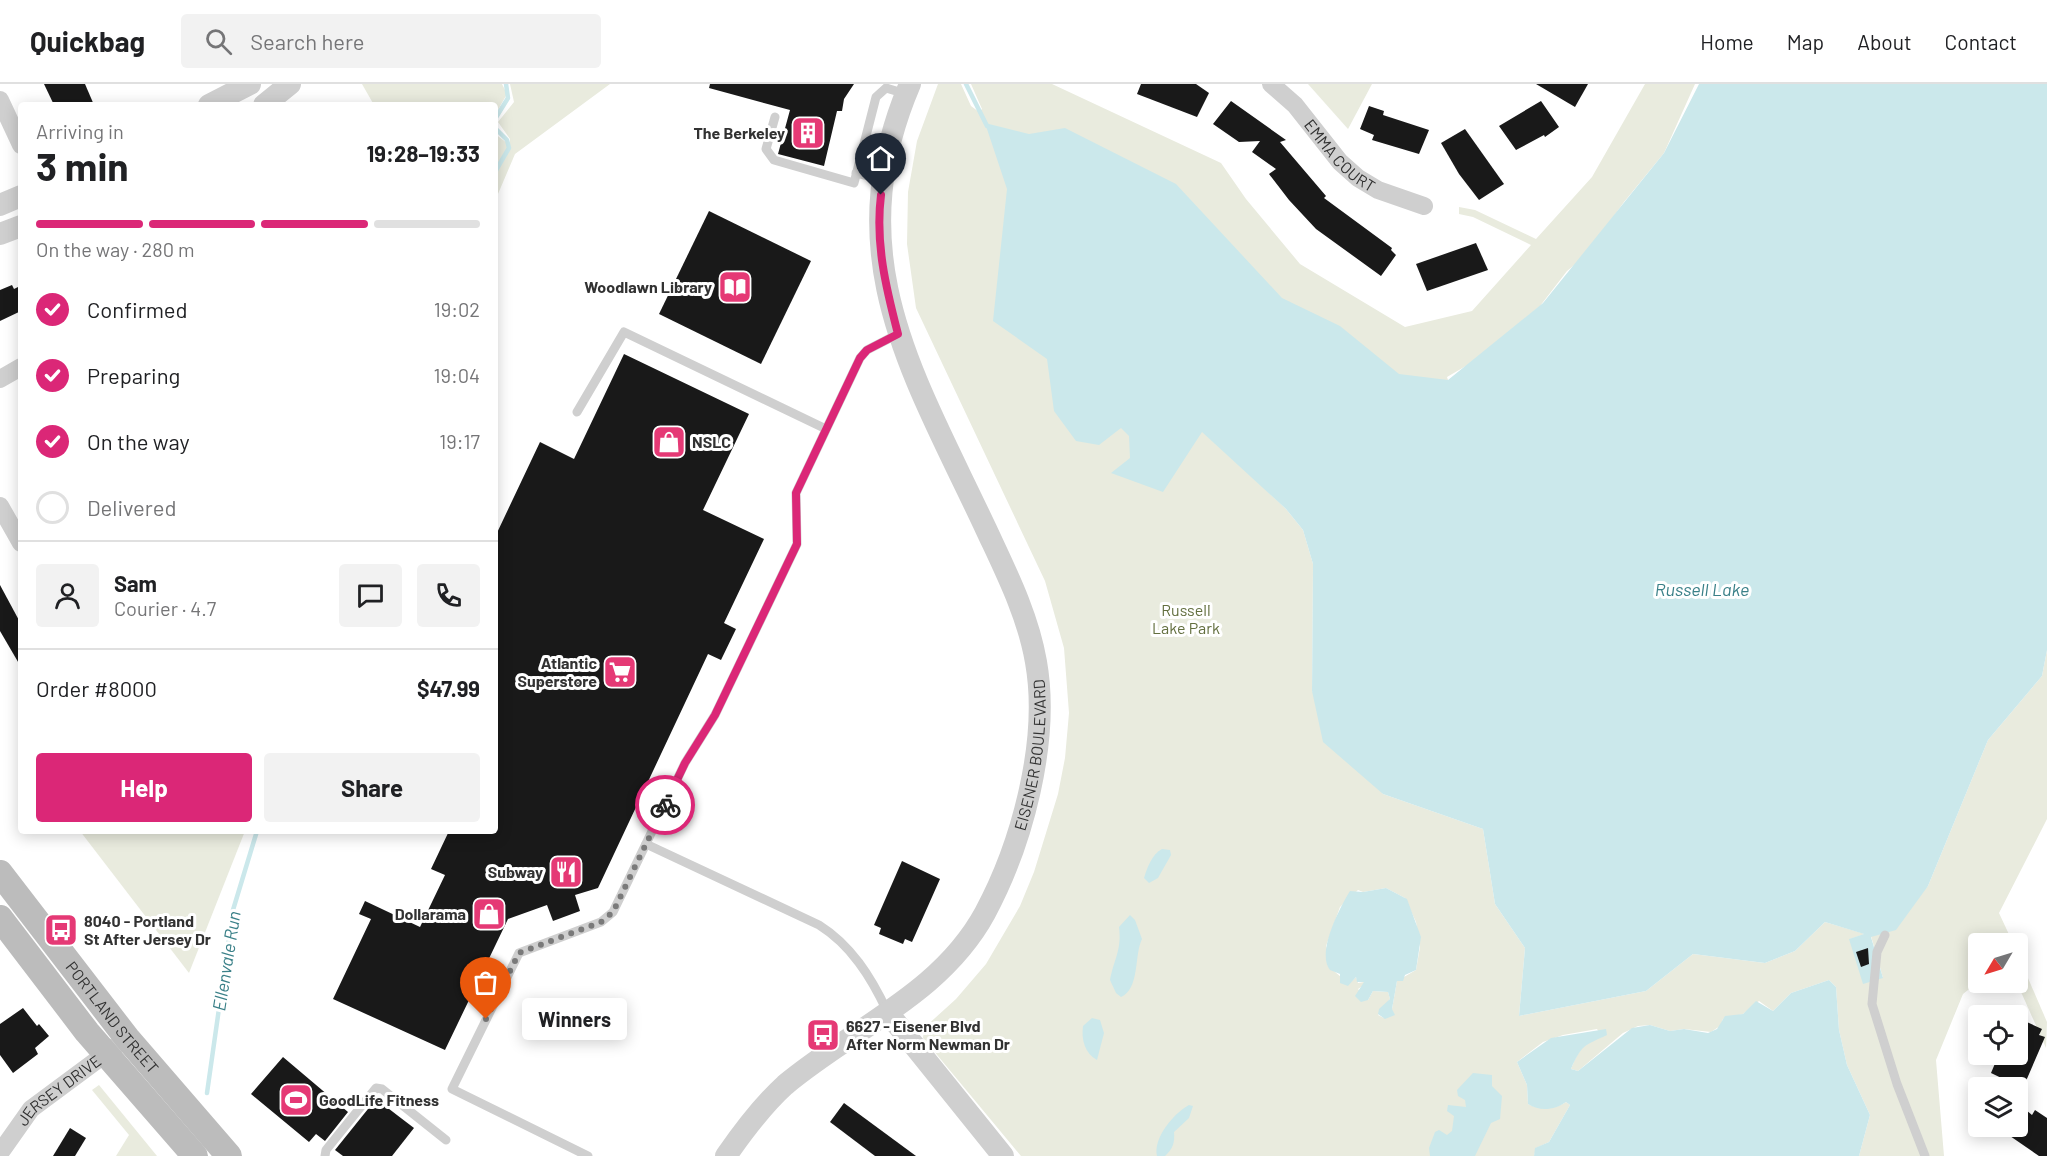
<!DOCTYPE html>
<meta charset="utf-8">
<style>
body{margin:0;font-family:Barlow,sans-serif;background:#f2f2f2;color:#202124;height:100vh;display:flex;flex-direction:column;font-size:22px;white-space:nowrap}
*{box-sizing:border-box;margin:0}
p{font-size:20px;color:#757577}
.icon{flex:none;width:33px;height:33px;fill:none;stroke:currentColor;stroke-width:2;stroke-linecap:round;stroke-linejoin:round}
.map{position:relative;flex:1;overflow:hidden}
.details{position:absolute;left:18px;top:18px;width:480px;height:732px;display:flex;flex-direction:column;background:#fff;border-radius:6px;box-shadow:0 3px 15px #0003}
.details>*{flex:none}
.needle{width:39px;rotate:232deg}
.tools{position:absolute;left:1968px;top:849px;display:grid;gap:12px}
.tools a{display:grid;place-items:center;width:60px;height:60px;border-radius:6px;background:#fff;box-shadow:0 3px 15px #0003;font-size:30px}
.pin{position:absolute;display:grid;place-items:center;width:51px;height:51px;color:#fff;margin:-62px -26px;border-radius:50% 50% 50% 0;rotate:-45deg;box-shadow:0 0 6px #0007}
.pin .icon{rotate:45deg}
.courier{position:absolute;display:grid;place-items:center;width:60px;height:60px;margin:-30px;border:4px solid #db2777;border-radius:50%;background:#fff;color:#222;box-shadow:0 2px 8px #0007}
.bubble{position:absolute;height:42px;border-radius:6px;background:#fff;box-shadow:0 3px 15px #0003;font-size:20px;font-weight:700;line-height:42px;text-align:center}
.summary em{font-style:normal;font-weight:700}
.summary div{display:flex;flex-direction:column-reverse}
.summary{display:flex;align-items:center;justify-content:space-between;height:102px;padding:0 18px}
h1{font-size:39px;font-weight:700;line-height:45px}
.bar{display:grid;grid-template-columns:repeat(4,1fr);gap:9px 6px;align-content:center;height:72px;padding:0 18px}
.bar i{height:8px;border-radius:4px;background:#e0e0e0}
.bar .current{background:#db2777}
.bar p{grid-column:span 4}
.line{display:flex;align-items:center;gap:15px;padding:0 18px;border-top:2px solid #e0e0e0}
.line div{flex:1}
.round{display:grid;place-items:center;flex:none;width:63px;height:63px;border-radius:6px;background:#f2f2f2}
ol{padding:0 18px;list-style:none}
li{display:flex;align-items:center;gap:18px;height:66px}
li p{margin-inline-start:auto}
li .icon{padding:6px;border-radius:50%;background:#db2777;color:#fff;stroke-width:4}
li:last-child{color:#757577}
li i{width:33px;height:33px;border:3px solid #e0e0e0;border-radius:50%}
.cta{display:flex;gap:12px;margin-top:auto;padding:12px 18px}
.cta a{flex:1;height:69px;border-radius:6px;background:#db2777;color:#fff;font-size:24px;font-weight:700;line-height:69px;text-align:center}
.cta a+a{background:#f2f2f2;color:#202124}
header{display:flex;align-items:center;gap:36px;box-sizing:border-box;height:84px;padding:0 30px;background:#fff;border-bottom:2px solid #e0e0e0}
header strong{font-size:28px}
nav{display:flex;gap:33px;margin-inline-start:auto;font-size:21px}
.search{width:420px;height:54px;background:#f2f2f2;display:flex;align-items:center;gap:15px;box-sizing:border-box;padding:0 21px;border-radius:6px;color:#757577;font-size:22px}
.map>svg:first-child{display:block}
.green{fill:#e9ebde;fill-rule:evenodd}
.water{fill:#cbe8eb}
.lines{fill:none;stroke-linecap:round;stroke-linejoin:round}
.stream{stroke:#cbe8eb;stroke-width:4.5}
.building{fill:#191919}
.service{stroke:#cfcfcf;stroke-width:9}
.minor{stroke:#cfcfcf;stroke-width:18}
.tertiary{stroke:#cfcfcf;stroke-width:22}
.secondary{stroke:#bcbcbc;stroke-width:26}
.done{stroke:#7a7a7a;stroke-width:6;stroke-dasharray:0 10.8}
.route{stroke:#db2777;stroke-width:8}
.labels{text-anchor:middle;stroke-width:6;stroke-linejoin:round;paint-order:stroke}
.poi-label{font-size:16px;font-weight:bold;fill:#323232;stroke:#fff;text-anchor:end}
.street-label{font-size:16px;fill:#323232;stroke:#fff}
.park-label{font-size:16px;fill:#636f3f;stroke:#fff}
.water-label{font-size:18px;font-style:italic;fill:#3a8088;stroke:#fff}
</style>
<header>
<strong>Quickbag</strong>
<div class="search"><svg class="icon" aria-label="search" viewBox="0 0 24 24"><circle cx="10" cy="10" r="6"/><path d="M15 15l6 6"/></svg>Search here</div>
<nav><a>Home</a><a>Map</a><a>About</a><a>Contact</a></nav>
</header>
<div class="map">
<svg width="2047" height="1072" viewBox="0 0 2047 1072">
<rect width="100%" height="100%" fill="#fff"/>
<g class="green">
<path d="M362,0H502L507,10L495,31V21H374Z"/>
<path d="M510,0H610L515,70L495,117V50L510,61V55L498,38L514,18Z"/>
<path d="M938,0H961L971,22L979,28L982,25L971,0H1052L1221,79L1246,115L1300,180L1405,243L1472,227L1531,161L1473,133L1459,130V123L1475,126L1536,155L1592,93L1645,0H1695L1664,69L1624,118L1584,173L1567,187L1540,222L1471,279L1447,293L1448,296L1184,328L1286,425L1303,446L1313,480L1312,607L1383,710L1483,745L1495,820L1525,864L1519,932L1646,907L1693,870L1765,879L1795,867L1825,838L1865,850L1850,855L1883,894L1871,852L1928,802L1988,656L2042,592L2047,566V735L1999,829L2013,859L1978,860V898L1963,910L1936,976L1944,1072H1859L1870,1031L1847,981L1839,946L1836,903L1829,896L1791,909L1773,927L1759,917L1743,930L1723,935L1720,942L1711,948L1684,945L1670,947L1650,941L1638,942L1623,949L1578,987L1571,985C1578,968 1583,957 1602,953L1597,945L1563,951L1543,958L1517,978L1527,1001L1528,1020C1538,1026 1557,1025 1566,1018L1570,1021L1549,1058L1536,1064L1534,1072H1021L923,954L924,944L956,915L986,880L1020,822L1034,788L1058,710L1065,674L1069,629L1064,564L1045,497L916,224L907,160L908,108L917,57ZM1386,804L1405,814L1416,838L1420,863L1416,886L1397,897L1392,925L1384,934L1378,931L1390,915L1388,908L1373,907L1368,916L1358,905L1364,901V898L1358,899L1356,893L1349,900L1334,887L1326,862L1340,823L1358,806L1363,808Z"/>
<path d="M1308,0H1372L1348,45Z"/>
<path d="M80,747H245L189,889Z"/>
<path d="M2018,871L2047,938L2046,964L2017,899Z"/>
<path d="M99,1001L157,1072H116L129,1051L92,1006Z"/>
</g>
<g class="water">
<path d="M1699,0H2047V566L2042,592L1988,656L1928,802L1896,846L1871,853L1883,894L1863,900L1849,855L1864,850L1825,838L1795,867L1765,879L1693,870L1646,907L1519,932L1525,864L1495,820L1483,745L1383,710L1323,658L1312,607L1313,480L1303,446L1286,425L1202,348L1163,408L1111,389L1130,374L1129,352L1121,344L1099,361L1076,357L1054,327L1047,275L993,237L1007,105L985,39L1029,50L1065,44L1176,100L1282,214L1340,242L1399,290L1448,296L1543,219L1664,69Z"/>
<path d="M1162,765L1170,766L1171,771L1158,794L1149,799L1144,794C1147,784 1152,770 1162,765Z"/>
<path d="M1386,804L1407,815L1421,853L1416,886L1405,891L1403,897H1397L1392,925L1395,931L1385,935L1378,930L1379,925L1390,915L1388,908L1373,907L1368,916L1361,918L1355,912L1364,898H1357L1356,893L1348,902L1340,899V890L1330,886C1316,869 1340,823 1350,807L1363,808Z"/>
<path d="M1130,831L1135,836L1142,855C1134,871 1140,905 1121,913L1116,909L1110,896C1114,875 1122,866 1119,843Z"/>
<path d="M1829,896L1836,903L1839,946L1847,981L1870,1031L1859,1072H1534L1535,1064L1549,1058L1570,1021L1566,1018C1555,1026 1540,1028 1528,1020L1527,1001L1517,978L1551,954L1606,945L1607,951C1584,962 1582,960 1571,985L1578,987L1632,944L1650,941L1670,947L1684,945L1708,949L1717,945L1725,932L1743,930L1756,917L1773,927L1791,909Z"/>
<path d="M1092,934L1100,936L1104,949L1097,976C1085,970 1081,955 1083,942Z"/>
<path d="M1473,989L1492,991V1002L1502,1012L1500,1035L1491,1039L1475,1072H1430L1429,1064L1435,1048L1439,1046L1447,1051L1452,1047L1454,1032L1447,1027L1448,1021L1466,1023L1465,1016L1458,1012L1457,1006Z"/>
<path d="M1189,1021L1193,1022L1189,1034L1174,1048C1175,1058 1173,1065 1165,1072H1157C1153,1054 1174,1029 1189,1021Z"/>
</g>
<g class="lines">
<g class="stream">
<path d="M966,0L987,42"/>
<path d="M495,35L508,14L506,0"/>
<path d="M495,44L507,56L509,64L495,88"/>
<path d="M207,1009L233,826L257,747"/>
</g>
</g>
<g class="building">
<path d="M44,0H85L94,21H54Z"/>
<path d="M710,0H854L844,15L842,27H837L824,82L778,70L790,26L709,4Z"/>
<path d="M1141,0H1196L1209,9L1197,33L1137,10Z"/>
<path d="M1536,0H1588L1575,23Z"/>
<path d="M1231,17L1286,56L1280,58L1326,112L1324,114L1392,164L1391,166L1396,171L1381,192L1316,145L1289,116L1269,90L1276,85L1252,68L1260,57L1239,58L1213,40Z"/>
<path d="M1541,17L1559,43L1545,53L1544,51L1516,66L1499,42Z"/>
<path d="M1369,22L1384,27L1383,31L1429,46L1419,70L1372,56L1374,51L1360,45Z"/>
<path d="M1465,45L1504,100L1479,116L1459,90L1441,59Z"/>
<path d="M709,127L811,177L761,280L659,230Z"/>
<path d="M1476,159L1488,186L1427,207L1416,180Z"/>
<path d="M12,201L14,205L18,203L21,210V227L0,237V206Z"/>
<path d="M624,270L749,330L703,426L764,455L724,539L736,545L721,576L708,570L598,804L575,811L580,827L553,837L547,821L508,835L445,966L333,915L371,835L359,830L365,817L420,843L445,791L431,785L449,747H495V453L540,358L574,375Z"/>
<path d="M0,501L21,540V583L0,547Z"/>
<path d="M902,777L940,795L912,858L905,855L903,860L879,850L881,844L874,841Z"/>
<path d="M1868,864L1869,880L1861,883L1856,868Z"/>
<path d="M23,924L37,942L39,940L49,952L35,964L38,970L13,989L0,971V940Z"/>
<path d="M2018,934L2042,945L2039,951L2045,953L2026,997L2021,995L2018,1002L1991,989L1999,970H2018Z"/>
<path d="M283,973L348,1028L325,1057L316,1050L309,1058L251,1010Z"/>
<path d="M376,1015L414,1044L392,1072H343L335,1066Z"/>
<path d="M844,1019L916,1072H875L830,1038Z"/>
<path d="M2026,1026L2032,1031L2035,1026L2047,1034V1072H2039L2010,1052Z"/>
<path d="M70,1044L86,1054L75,1072H53Z"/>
</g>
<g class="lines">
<g class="service">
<path d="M775,33L766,65L774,76L854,99L876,13L886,4L906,10"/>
<path d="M856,89L883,96"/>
<path d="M577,328L624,248L826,345"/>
<path d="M646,760L819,841C851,861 871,893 887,927"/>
<path d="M1885,851L1877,868L1872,920L1897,1000L1925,1072"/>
<path d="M325,1072L326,1066L376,1004L382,1005L446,1056"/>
<path d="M588,1072L452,1005L519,869L601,838L613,828L685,679L715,631L797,460L796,409L860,274L867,266L898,250"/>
</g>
<g class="minor">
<path id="s1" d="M1271,0L1295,21L1340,78L1358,94L1378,106L1424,122"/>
<path d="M0,16L21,61"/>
<path d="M0,295L21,283"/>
<path d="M0,422L21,459"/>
<path id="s2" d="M0,1069L31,1025L116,962"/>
</g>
<g class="tertiary">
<path d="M209,21L250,0"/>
<path d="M264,21L290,0"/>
<path d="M0,121L21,112"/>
<path d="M0,150L21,142"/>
<path d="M888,929L1003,1072"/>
<path id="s3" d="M726,1072C744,1046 762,1022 785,1001C853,944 941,910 985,829C1022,760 1050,657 1036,578C1028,531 1006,488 986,445C914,291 836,173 910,0"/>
</g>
<g class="secondary">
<path id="s4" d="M0,789L127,954L229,1072"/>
<path d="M0,834L87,948L195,1072"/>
</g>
</g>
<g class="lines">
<path class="done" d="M486,935L519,869L601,838L613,828L665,721"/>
<path class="route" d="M665,721L685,679L715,631L797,460L796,409L860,274L867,266L898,250C886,204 875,159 881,111"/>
</g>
<defs>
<symbol id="building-square" viewBox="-11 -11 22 22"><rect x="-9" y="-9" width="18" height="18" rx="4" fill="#e53975" stroke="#fff"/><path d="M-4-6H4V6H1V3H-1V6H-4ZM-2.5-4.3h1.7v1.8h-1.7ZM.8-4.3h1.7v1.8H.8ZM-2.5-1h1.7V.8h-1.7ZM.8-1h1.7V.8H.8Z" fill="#fff"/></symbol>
<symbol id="library-square" viewBox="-11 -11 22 22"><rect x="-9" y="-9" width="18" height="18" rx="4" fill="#e53975" stroke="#fff"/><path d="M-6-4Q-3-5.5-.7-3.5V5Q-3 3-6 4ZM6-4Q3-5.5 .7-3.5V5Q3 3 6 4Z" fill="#fff"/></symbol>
<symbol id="shop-square" viewBox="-11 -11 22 22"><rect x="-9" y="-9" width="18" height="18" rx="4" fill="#e53975" stroke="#fff"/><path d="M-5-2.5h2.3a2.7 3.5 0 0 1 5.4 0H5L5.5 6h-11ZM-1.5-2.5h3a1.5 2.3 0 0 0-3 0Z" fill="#fff"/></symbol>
<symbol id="supermarket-square" viewBox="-11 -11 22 22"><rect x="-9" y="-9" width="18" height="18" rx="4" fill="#e53975" stroke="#fff"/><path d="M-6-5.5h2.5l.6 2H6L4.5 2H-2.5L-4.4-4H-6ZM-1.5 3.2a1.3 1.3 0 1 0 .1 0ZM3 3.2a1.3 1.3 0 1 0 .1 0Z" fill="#fff"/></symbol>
<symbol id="restaurant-square" viewBox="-11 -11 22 22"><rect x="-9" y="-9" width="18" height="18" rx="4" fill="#e53975" stroke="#fff"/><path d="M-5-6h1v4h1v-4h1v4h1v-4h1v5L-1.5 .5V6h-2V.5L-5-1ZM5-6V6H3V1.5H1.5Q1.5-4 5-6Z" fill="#fff"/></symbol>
<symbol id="bus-square" viewBox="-11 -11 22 22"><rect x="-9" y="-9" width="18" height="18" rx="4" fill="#e53975" stroke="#fff"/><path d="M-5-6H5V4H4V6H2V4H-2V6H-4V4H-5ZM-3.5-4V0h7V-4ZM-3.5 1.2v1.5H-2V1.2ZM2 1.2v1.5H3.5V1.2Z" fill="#fff"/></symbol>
<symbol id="stadium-square" viewBox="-11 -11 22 22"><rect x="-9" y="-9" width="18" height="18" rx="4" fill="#e53975" stroke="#fff"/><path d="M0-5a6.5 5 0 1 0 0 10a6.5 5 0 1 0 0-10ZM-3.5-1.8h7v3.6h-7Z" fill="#fff"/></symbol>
</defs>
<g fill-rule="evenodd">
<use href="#building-square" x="789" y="30" width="38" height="38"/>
<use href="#library-square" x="716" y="184" width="38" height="38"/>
<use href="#shop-square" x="650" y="339" width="38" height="38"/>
<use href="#supermarket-square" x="601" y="569" width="38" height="38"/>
<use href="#restaurant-square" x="547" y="769" width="38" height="38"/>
<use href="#shop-square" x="470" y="811" width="38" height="38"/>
<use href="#bus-square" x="42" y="827" width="38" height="38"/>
<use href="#bus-square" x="804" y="932" width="38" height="38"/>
<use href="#stadium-square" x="277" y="997" width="38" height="38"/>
</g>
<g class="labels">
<g class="poi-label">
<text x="785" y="55">The Berkeley</text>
<text x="712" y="209">Woodlawn Library</text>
<text x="692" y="364" text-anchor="start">NSLC</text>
<text x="597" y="585">Atlantic<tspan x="597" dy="18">Superstore</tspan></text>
<text x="543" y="794">Subway</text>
<text x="466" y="836">Dollarama</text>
<text x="84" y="843" text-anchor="start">8040 - Portland<tspan x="84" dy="18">St After Jersey Dr</tspan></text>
<text x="846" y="948" text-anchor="start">6627 - Eisener Blvd<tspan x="846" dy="18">After Norm Newman Dr</tspan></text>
<text x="319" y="1022" text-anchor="start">GoodLife Fitness</text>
</g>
<g class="street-label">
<text dy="6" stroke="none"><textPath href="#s1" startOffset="100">EMMA COURT</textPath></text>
<text dy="6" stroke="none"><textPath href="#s3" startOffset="525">EISENER BOULEVARD</textPath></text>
<text dy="6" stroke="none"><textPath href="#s4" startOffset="183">PORTLAND STREET</textPath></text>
<text dy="6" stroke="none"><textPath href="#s2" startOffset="87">JERSEY DRIVE</textPath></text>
</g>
<g class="park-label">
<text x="1186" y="532">Russell<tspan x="1186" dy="18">Lake Park</tspan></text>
</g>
<g class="water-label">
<text x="1702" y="512">Russell Lake</text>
<text transform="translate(227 877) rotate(-81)" y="6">Ellenvale Run</text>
</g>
</g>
</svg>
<div class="tools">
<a><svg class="needle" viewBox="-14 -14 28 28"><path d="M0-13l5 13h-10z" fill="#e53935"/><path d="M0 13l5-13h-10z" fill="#757577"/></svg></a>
<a><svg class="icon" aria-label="locate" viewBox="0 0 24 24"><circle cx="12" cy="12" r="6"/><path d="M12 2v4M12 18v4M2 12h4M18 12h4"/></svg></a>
<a><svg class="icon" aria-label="layers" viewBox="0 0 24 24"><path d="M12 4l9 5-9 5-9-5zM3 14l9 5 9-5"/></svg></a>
</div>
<div class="pin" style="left:486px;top:935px;background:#ea580c"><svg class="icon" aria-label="bag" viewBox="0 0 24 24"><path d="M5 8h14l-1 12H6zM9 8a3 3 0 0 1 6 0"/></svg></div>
<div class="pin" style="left:881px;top:111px;background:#1f2937"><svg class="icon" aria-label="home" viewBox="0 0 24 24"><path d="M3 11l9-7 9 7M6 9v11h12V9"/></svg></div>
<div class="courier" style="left:665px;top:721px"><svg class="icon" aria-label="bike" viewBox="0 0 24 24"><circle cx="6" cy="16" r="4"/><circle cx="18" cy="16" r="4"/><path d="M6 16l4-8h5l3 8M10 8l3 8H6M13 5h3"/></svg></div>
<div class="bubble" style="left:522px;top:914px;width:105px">Winners</div>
<section class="details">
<div class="summary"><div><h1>3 min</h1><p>Arriving in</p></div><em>19:28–19:33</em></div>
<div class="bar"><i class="current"></i><i class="current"></i><i class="current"></i><i></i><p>On the way · 280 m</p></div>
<ol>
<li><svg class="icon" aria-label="check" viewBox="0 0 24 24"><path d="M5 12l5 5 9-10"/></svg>Confirmed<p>19:02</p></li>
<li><svg class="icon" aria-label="check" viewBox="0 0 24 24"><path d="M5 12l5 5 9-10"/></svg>Preparing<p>19:04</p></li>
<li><svg class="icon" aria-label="check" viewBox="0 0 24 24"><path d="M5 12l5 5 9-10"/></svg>On the way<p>19:17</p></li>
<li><i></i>Delivered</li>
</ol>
<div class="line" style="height:108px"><a class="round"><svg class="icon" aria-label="person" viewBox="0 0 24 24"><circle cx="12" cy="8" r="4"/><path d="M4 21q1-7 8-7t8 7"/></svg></a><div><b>Sam</b><p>Courier · 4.7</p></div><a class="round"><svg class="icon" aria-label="chat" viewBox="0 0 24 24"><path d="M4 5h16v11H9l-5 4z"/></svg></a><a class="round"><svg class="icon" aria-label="phone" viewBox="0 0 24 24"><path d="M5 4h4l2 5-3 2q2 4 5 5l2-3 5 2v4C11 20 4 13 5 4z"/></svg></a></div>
<div class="line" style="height:78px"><div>Order #8000</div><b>$47.99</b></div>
<div class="cta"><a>Help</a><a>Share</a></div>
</section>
</div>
